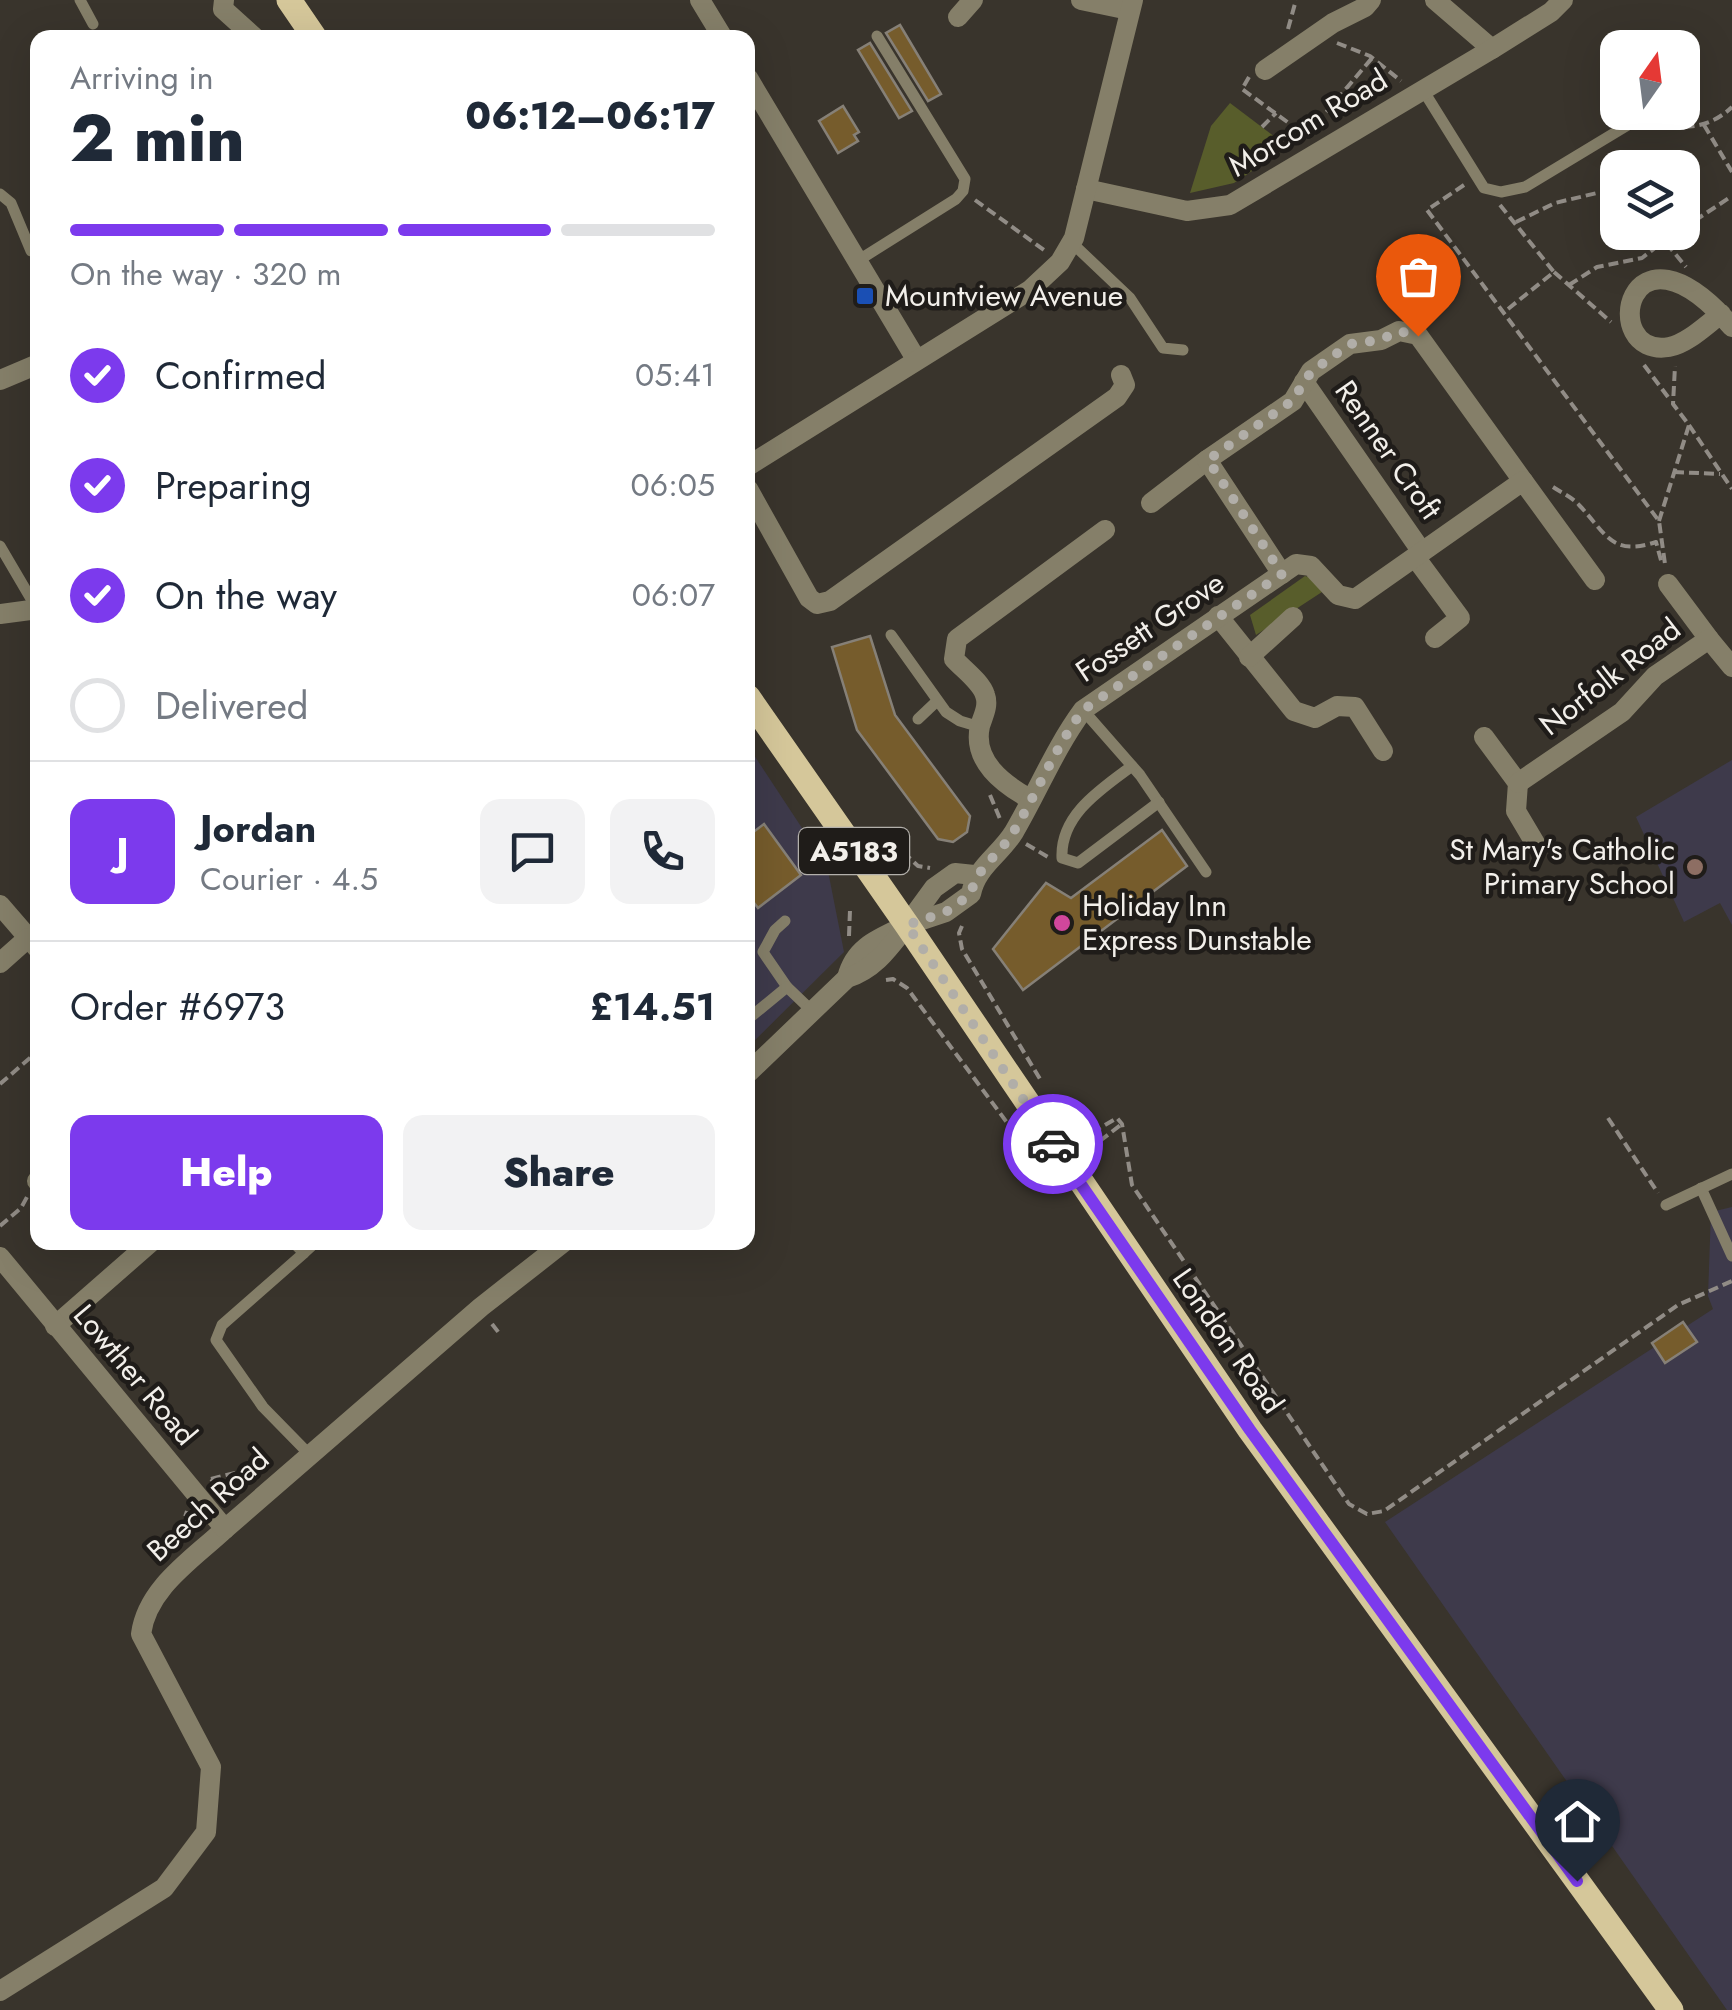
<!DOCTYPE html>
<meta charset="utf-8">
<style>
body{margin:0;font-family:Jost,sans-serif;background:#f2f2f3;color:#1f2937;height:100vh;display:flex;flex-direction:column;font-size:38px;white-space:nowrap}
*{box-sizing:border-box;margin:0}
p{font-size:32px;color:#747a83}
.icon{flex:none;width:55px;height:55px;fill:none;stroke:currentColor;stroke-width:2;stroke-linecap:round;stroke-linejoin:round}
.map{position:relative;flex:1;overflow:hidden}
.panel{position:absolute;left:30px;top:30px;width:725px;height:1220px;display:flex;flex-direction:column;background:#fff;border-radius:20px;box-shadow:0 10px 40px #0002}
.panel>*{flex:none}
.needle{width:65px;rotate:14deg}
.tools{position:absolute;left:1600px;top:30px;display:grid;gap:20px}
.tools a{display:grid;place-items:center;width:100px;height:100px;border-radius:20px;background:#fff;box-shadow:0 10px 40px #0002;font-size:50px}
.pin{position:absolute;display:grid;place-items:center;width:85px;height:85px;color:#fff;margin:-102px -42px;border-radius:50% 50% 50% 0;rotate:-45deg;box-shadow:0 0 10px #0007}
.pin .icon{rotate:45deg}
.courier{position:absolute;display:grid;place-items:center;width:100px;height:100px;margin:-50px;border:8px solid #7c3aed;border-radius:50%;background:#fff;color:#222;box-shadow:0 2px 12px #0007}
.overview em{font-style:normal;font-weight:800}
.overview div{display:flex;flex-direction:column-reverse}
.overview{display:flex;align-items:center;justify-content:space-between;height:170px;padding:0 40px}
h1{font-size:65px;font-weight:800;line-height:75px}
.bar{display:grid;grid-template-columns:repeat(4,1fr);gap:15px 10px;align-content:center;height:120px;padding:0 40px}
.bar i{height:12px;border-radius:8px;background:#e0e1e3}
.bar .selected{background:#7c3aed}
.bar p{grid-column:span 4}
.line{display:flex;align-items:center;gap:25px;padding:0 40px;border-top:2px solid #e0e1e3}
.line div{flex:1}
.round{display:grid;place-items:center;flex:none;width:105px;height:105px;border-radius:20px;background:#f2f2f3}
ol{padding:0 40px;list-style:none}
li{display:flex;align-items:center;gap:30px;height:110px}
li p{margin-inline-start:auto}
li .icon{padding:10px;border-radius:50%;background:#7c3aed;color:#fff;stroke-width:4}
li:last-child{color:#747a83}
li i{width:55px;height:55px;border:5px solid #e0e1e3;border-radius:50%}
.button{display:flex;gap:20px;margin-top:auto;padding:20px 40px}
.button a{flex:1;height:115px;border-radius:20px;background:#7c3aed;color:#fff;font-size:40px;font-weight:800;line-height:115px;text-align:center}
.button a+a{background:#f2f2f3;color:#1f2937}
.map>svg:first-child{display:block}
.education{fill:#3e3a4b}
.green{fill:#585d2b}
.building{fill:#765c2c;stroke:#868077;stroke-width:2.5}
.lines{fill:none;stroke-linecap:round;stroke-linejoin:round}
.path{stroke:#918c86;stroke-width:4;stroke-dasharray:10 5;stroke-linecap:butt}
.service{stroke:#857f69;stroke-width:11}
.minor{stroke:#857f69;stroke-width:20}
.tertiary{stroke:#857f69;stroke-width:20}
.primary{stroke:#d5c79a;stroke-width:25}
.done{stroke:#b1aea8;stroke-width:10;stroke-dasharray:0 18}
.route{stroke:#7c3aed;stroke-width:12}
.transit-dot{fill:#1a4fb4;stroke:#1f1c19;stroke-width:4}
.education-dot{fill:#8d6e63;stroke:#1f1c19;stroke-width:4}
.hotel-dot{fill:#d1479c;stroke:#1f1c19;stroke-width:4}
.labels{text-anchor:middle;stroke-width:9;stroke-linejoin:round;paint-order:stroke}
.shield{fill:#1f1c19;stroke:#b3b0ab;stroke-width:2.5}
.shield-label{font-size:28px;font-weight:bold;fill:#f2efea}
.street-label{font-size:30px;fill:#f2efea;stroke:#1f1c19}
.poi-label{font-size:30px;fill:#f2efea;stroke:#1f1c19;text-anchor:start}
</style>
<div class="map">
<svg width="1732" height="2010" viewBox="0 0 1732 2010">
<rect width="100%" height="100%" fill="#39342c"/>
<g class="education">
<path d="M748,746L827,866L844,952L748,1047Z"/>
<path d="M1732,760V925L1720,903L1684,922L1636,817Z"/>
<path d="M1732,1207V2010H1727L1385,1522L1713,1309L1708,1296L1711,1212Z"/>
</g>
<g class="green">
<path d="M1230,103L1288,147L1234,183L1190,193L1211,126Z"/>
<path d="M1305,576L1311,578L1322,592L1256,635L1250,615Z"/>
</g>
<g class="building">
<path d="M900,25L941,94L928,101L886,33Z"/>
<path d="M870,43L912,111L899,118L858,50Z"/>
<path d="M843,106L859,132L854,135L858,141L838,153L819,121Z"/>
<path d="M870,636L895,715L970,816L967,832L953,842L938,839L857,730L832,647Z"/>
<path d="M764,824L801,875L758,908L748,895V836Z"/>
<path d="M1162,830L1187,866L1023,990L993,949L1046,883L1071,898Z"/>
<path d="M1683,1322L1697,1342L1665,1363L1652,1343Z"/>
</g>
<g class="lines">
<g class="path">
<path d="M1288,29L1296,0"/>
<path d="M1337,43L1370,56L1401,81"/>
<path d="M1249,77L1242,89L1308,137"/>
<path d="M1655,122C1683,131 1710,128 1732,107"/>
<path d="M1704,125L1732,172"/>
<path d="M1262,127L1276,113"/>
<path d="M1307,135L1372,58"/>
<path d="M1464,185L1427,210L1659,521L1665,564"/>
<path d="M975,200L1044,250"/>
<path d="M1500,205L1554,272L1503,313"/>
<path d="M1516,222L1555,203L1618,188"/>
<path d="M1682,229L1732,196"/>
<path d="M1678,232L1667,244L1686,267"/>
<path d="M1554,272L1611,322"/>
<path d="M1569,285L1597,267L1642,258L1665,240"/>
<path d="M1644,365L1671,401"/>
<path d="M1689,425L1732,489"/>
<path d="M1674,472L1720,474"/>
<path d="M1553,487C1562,493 1572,497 1579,505C1606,533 1611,557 1656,542L1662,564"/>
<path d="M1659,521L1689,425L1673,404L1675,366"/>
<path d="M990,795L1000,819"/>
<path d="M1026,844L1048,857"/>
<path d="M903,852L918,866L930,868"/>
<path d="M962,926L959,933L962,949L1040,1079"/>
<path d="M849,936L850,910"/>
<path d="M886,980L893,979L907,988L1046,1175L1050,1173"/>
<path d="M0,1084L38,1051"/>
<path d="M1608,1118L1658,1193"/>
<path d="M1079,1140L1117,1118L1122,1124L1132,1185L1349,1504L1367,1514L1384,1511L1678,1305L1732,1281"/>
<path d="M1088,1150L1122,1124"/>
<path d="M0,1226L21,1208L27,1197"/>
<path d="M492,1324L499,1333"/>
<path d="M211,1479L270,1464"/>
<path d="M211,1479L230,1498"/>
<path d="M176,1545L187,1511"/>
</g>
<g class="service">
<path d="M80,0L93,24"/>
<path d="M1423,90L1484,188L1501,192L1525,187L1641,117"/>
<path d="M0,194L11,203L31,251L38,248"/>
<path d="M1071,242L1130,298L1163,348L1183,350"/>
<path d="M859,260L956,199L963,191L965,179L877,36"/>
<path d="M0,546L37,609"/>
<path d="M891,635L946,712L960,721L980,727"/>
<path d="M1083,710L1140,775L1206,872"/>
<path d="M918,719L937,701"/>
<path d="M1132,766C1101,789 1060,815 1062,858L1078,863L1159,802"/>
<path d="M785,921L775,930L763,952L787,987"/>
<path d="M748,1019L787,987L811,1010"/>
<path d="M1701,1188L1732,1256"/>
<path d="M1666,1205L1732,1174"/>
<path d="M293,1242L304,1253L316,1242"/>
<path d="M304,1253L222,1325L216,1340L263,1407L309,1454"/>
</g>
<g class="minor">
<path d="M224,0L223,9L254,37"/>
<path d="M700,0L723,38"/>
<path d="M1081,0L1129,10"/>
<path d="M1435,0L1492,49"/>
<path d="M958,17L973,0"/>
<path d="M1265,70L1333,23L1365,7L1371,0"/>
<path d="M748,78L916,359"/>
<path d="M1086,189L1187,211L1230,205L1492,49L1551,12L1563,0"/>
<path d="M1721,314C1706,325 1687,344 1669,347C1598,359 1626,204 1732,327"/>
<path d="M0,380L38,364"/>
<path d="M1304,382L1422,552"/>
<path d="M748,466L1030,290L1060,262L1074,238L1133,0"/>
<path d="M748,489L809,598L817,604L830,601L1117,397L1125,385L1121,375"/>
<path d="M1151,503L1207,460"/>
<path d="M1415,557L1460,618L1435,638"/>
<path d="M1282,574L1207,460L1293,401L1311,371L1350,344L1381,340L1399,331L1418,335L1523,481"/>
<path d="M1668,584L1709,639"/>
<path d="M0,614L38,609"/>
<path d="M1218,616L1294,711L1315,718L1337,706L1355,707L1383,751"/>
<path d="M1249,657L1293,617"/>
<path d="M1484,737L1518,783L1516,811L1535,843"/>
<path d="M1518,783L1622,712L1655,676L1709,639L1732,667"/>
<path d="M1030,799C1003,784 972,761 980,726C983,716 989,706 985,695C981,682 964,670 954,659L957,639L1105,530"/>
<path d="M0,905L38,949"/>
<path d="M907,925L946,912L971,894C976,867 1000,855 1014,832C1038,791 1055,748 1083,710L1296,564L1311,566L1338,595L1355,599L1523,481L1595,580"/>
<path d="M907,925L934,888L955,873L974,875"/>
<path d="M0,963L28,938"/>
<path d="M37,1181L38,1180"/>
<path d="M55,1326L151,1242"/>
<path d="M0,1991L164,1888L206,1832L211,1767L141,1634C147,1588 193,1559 225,1529"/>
</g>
<g class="tertiary">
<path d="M847,978C854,949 875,940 901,928"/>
<path d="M748,1073L847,978C875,969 889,948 907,925"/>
<path d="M0,1257L225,1529L481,1307L564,1242"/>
</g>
<g class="primary">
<path d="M289,0L315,38"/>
<path d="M748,697L907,925L1250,1430L1671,2010"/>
</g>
</g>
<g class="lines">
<path class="done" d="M1053,1144L907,925L946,912L971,894C976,867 1000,855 1014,831C1038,791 1055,748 1083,710L1282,574L1208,460L1292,401L1311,372L1350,344L1380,340L1399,331L1418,336"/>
<path class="route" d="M1053,1144L1250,1430L1577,1881"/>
</g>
<rect class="transit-dot" x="855" y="286" width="20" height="20" rx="5"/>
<circle class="education-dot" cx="1695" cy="867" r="10"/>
<circle class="hotel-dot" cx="1062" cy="923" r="10"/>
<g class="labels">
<rect class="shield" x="799" y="828" width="110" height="46" rx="8"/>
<g class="shield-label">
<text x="854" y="861">A5183</text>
</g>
<g class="street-label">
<text transform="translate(1308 123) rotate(-31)" y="10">Morcom Road</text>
<text transform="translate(1388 450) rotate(55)" y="10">Renner Croft</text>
<text transform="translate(1150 627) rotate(-34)" y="10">Fossett Grove</text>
<text transform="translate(1610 677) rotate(-38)" y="10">Norfolk Road</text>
<text transform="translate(1228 1341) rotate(55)" y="10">London Road</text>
<text transform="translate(135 1375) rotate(50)" y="10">Lowther Road</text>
<text transform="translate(208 1505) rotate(-42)" y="10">Beech Road</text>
</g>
<g class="poi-label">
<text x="885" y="306">Mountview Avenue</text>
<text x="1675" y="860" text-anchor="end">St Mary's Catholic<tspan x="1675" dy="34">Primary School</tspan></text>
<text x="1082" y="916">Holiday Inn<tspan x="1082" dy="34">Express Dunstable</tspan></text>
</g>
</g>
</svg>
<div class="tools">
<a><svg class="needle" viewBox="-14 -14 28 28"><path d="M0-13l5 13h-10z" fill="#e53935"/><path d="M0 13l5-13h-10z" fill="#747a83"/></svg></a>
<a><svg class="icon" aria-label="layers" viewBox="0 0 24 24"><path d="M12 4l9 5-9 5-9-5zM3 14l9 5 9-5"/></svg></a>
</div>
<div class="pin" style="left:1418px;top:336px;background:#ea580c"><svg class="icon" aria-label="bag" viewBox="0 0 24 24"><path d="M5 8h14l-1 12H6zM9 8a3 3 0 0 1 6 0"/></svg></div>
<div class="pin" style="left:1577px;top:1881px;background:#1f2937"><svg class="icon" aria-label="home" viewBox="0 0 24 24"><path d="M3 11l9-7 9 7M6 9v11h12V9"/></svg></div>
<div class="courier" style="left:1053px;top:1144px"><svg class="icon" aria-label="car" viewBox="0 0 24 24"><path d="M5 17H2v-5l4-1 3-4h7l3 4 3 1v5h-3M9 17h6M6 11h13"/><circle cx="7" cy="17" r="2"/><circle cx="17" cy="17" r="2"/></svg></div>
<section class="panel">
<div class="overview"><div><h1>2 min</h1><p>Arriving in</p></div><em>06:12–06:17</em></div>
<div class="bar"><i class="selected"></i><i class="selected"></i><i class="selected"></i><i></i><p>On the way · 320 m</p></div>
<ol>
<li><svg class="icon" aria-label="check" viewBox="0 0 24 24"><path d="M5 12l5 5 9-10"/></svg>Confirmed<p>05:41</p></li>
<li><svg class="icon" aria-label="check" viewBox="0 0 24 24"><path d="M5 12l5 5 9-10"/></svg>Preparing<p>06:05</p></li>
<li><svg class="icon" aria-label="check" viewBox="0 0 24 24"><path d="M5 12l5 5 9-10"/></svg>On the way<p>06:07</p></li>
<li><i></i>Delivered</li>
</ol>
<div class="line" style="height:180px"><b class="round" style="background:#7c3aed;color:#fff">J</b><div><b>Jordan</b><p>Courier · 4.5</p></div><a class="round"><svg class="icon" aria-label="chat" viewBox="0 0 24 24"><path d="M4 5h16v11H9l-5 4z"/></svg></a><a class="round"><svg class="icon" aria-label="phone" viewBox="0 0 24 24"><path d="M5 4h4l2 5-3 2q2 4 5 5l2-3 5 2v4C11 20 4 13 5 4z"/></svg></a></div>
<div class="line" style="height:130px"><div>Order #6973</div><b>£14.51</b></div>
<div class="button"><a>Help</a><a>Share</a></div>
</section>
</div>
